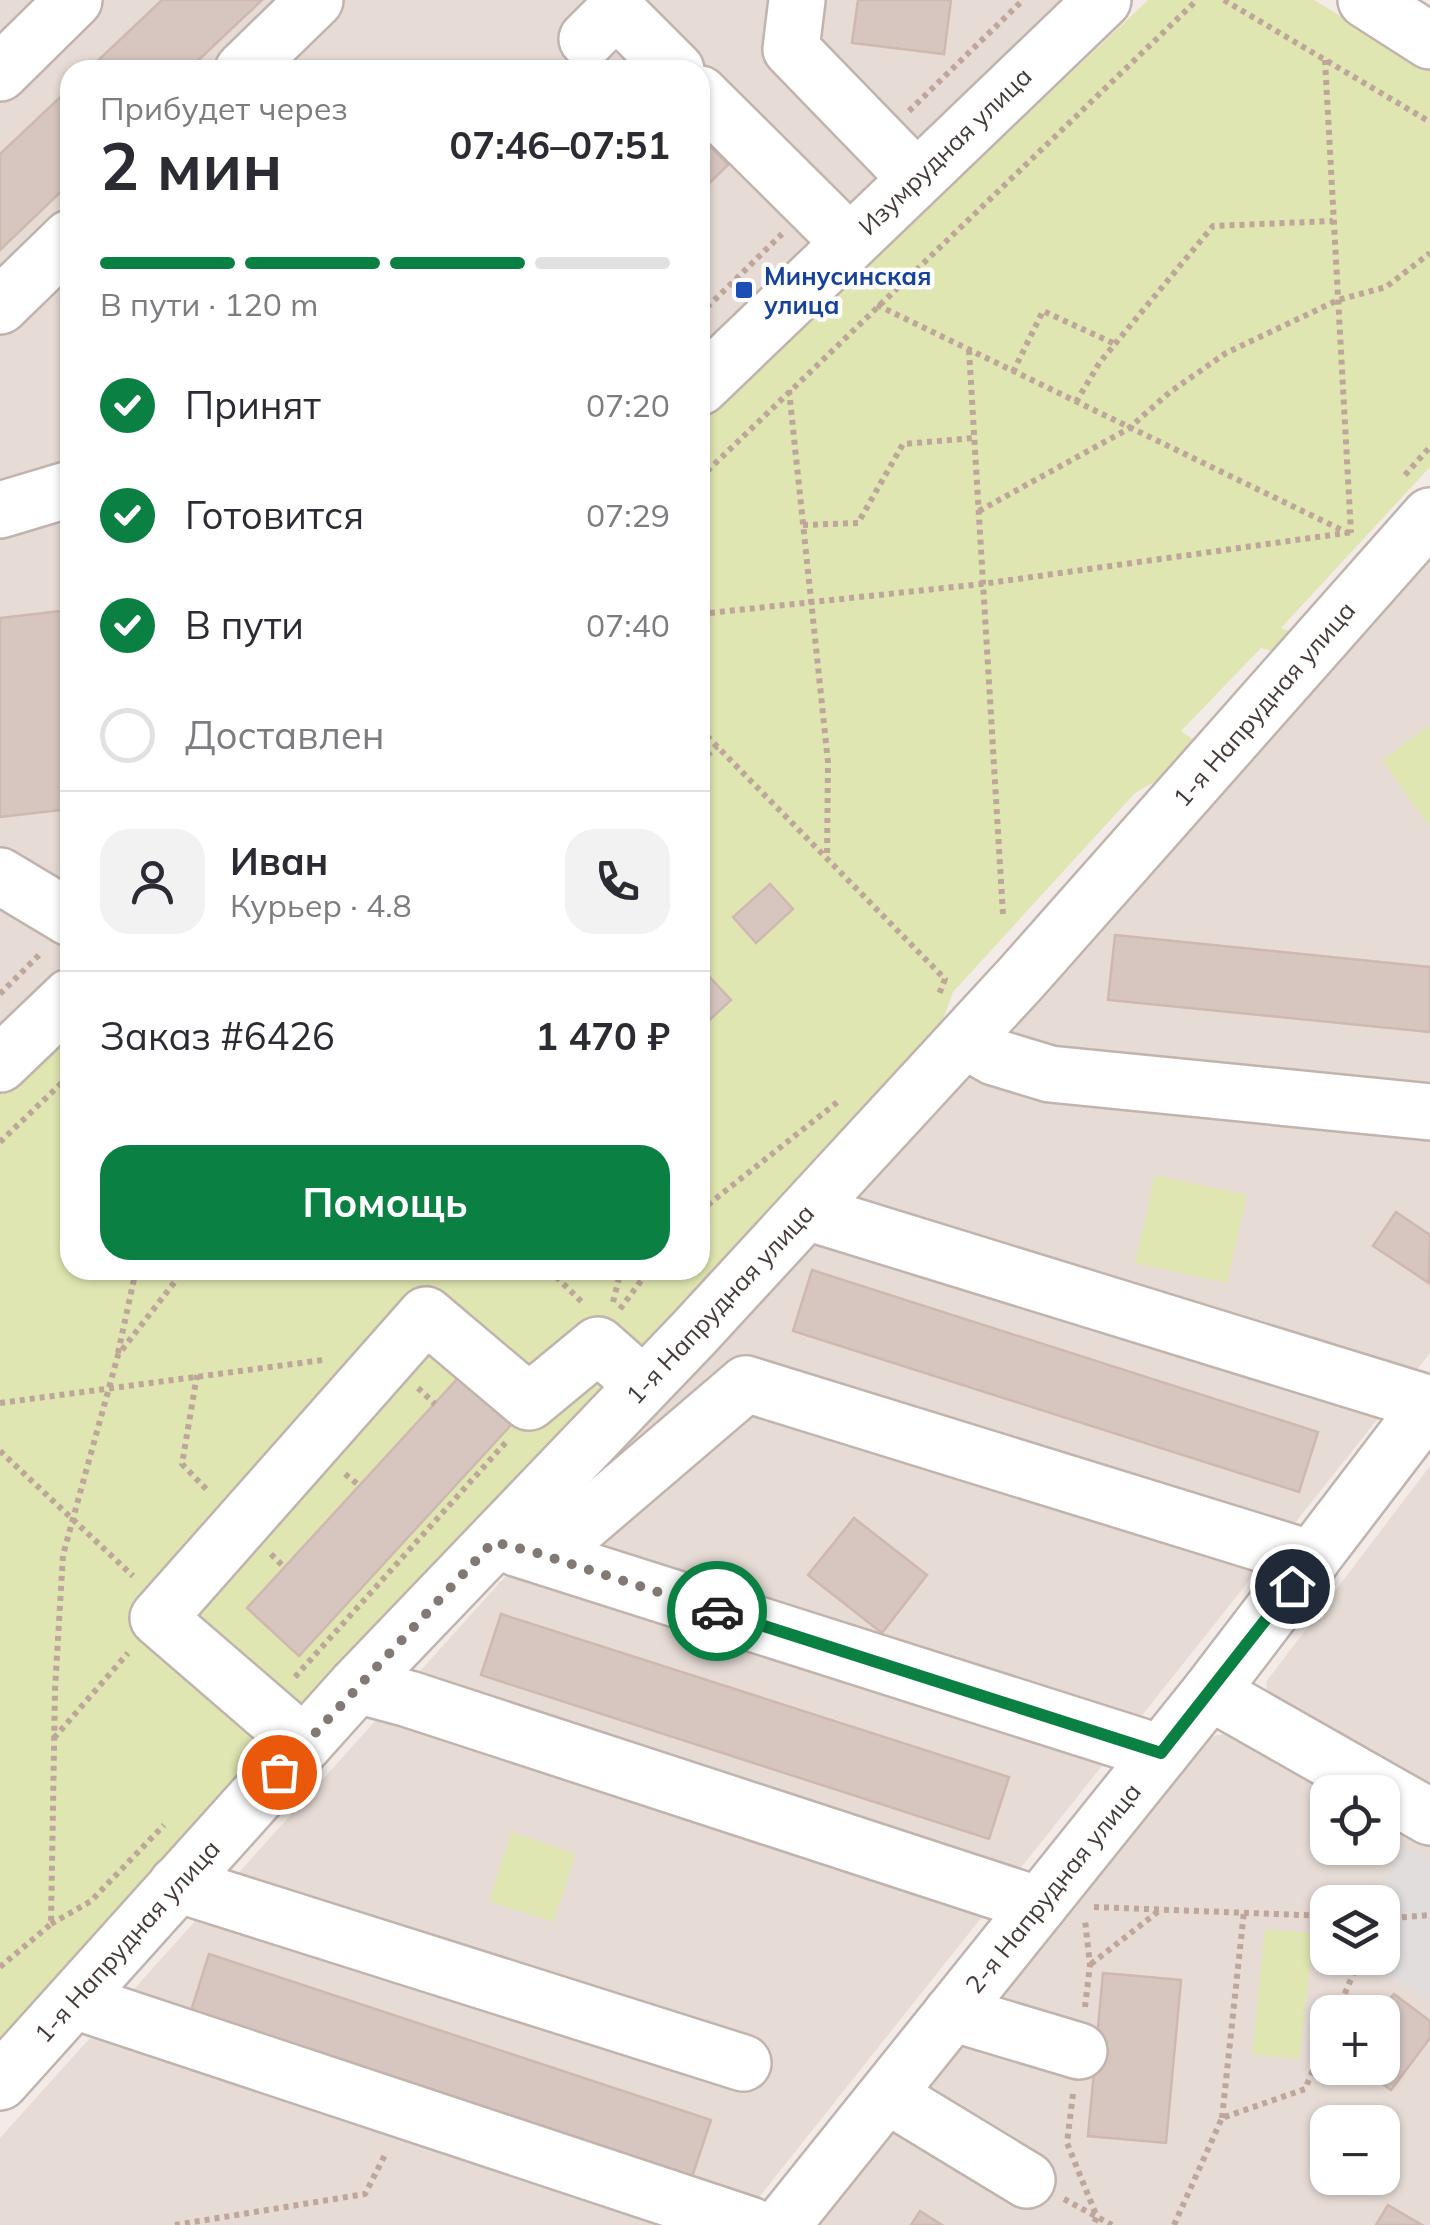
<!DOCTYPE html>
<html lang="ru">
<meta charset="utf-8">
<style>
body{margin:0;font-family:Mulish,sans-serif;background:#f2f2f3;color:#2b2b33;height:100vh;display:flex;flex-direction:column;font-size:38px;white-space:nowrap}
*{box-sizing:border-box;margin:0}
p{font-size:32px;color:#7c7c81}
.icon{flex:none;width:55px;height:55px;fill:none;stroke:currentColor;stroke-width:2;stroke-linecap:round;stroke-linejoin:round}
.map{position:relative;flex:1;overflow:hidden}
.side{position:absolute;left:60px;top:60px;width:650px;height:1220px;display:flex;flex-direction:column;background:#fff;border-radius:30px;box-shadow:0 2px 8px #0004}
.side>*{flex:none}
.controls{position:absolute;left:1310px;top:1775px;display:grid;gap:20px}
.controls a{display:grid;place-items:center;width:90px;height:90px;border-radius:20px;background:#fff;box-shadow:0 2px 8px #0004;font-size:50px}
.pin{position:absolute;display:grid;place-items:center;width:85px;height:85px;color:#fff;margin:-42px;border:5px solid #fff;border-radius:50%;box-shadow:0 2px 10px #0007}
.courier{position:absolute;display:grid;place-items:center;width:100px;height:100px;margin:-50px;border:8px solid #0b8043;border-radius:50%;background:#fff;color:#222;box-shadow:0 2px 12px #0007}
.head em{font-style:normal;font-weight:700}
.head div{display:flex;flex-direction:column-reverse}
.head{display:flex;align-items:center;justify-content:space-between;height:170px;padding:0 40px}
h1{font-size:65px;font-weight:700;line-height:75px}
.bar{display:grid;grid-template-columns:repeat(4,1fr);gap:15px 10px;align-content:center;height:120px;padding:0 40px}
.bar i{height:12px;border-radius:8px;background:#e1e1e2}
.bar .current{background:#0b8043}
.bar p{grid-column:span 4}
.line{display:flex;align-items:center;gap:25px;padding:0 40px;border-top:2px solid #e1e1e2}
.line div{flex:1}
.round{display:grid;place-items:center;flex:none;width:105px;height:105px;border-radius:30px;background:#f2f2f3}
ol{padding:0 40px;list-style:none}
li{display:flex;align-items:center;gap:30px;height:110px}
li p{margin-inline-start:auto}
li .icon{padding:10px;border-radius:50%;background:#0b8043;color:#fff;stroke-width:4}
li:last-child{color:#7c7c81}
li i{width:55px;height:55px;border:5px solid #e1e1e2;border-radius:50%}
.button{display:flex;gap:20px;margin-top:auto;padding:20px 40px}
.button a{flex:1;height:115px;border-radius:30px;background:#0b8043;color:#fff;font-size:40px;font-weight:700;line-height:115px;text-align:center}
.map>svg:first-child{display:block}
.residential{fill:#e6dbd5;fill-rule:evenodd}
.green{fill:#e0e6b1}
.parking{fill:#e1dddc}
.building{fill:#d7c6c0;stroke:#ceb8b0;stroke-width:2.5}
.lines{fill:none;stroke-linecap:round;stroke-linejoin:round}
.minor-casing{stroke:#c1b3ad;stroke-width:60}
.path{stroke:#bfa69b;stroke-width:6;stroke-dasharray:5 5;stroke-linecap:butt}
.minor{stroke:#fff;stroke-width:55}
.done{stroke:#827874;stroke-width:10;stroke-dasharray:0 18}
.route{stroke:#0b8043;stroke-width:12}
.transit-dot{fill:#1a4fb4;stroke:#fff;stroke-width:4}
.labels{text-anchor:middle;stroke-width:9;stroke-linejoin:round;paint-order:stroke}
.street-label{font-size:25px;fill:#453a36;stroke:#fff}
.transit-label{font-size:25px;font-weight:bold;fill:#164399;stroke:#fff;text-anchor:start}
</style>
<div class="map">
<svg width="1430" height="2225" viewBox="0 0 1430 2225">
<rect width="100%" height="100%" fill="#f3ebe7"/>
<g class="residential">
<path d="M0,0H1061L700,349V70H70V958L0,1026Z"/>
<path d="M1430,549V1353L737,2225H0V2138Z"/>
<path d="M1430,1466V1791L1269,1700L1266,1682Z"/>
<path d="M1233,1733L1336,1792H1328V1848H1382L1383,1819L1430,1846V2225H816L1212,1736ZM1328,1902H1382V1958H1328ZM1328,2012H1382V2068H1328ZM1328,2122H1382V2178H1328Z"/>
</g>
<g class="green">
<path d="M1148,0H1314L1430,69V467L1281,628L1302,635L1285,655L1261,648L1181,731L1201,745L1178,768L1135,793L953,992L936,1039L0,2061V1090L70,1024V1270H700V425Z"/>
<path d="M1430,725V827L1382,760Z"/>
<path d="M1155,1175L1247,1195L1227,1283L1135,1263Z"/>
<path d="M511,1832L576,1854L553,1922L489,1901Z"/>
<path d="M1265,1929L1314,1933L1299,2059L1252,2054Z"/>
</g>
<path class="parking" d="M1405,1845L1430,1859V1999L1356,1958H1382V1902H1373Z"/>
<g class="building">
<path d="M162,0H262L188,70H88Z"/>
<path d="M858,0H951L944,54L852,43Z"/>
<path d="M70,88V183L0,250V154Z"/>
<path d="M700,136L728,165L700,192Z"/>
<path d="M70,610V809L0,817V618Z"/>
<path d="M770,884L793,909L756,943L733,917Z"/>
<path d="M1115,935L1430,967V1032L1108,1000Z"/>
<path d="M704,971L731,1000L700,1029V975Z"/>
<path d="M1396,1212L1430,1235L1429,1283L1373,1246Z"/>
<path d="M812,1270L1318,1432L1299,1492L793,1331Z"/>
<path d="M470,1365L522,1413L299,1656L247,1608Z"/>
<path d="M854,1518L927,1575L882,1633L808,1575Z"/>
<path d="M501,1614L1009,1777L989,1839L481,1675Z"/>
<path d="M209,1954L711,2120L691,2180L190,2014Z"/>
<path d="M1103,1973L1181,1980L1166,2143L1088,2136Z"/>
<path d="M1394,1994L1430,2021V2038L1391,2090L1360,2068H1382V2012H1380Z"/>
<path d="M1388,2205L1422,2225H1376Z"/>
<path d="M920,2211L942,2225H911Z"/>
</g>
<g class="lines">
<defs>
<g id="minor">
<path d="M797,0L791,49L916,178"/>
<path d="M1366,0L1430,41"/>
<path d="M587,39L616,10L676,70"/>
<path d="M243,70L315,0"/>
<path d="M0,73L74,0"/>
<path d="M700,94L849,242"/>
<path d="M0,306L70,238"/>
<path d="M700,387L1103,0"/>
<path d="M0,510L70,489"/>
<path d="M0,876L70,918"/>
<path d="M965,1040L994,1057L1050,1074L1430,1112"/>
<path d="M0,1064L70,997"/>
<path d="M516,1548L1161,1753"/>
<path d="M545,1556L746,1384L1312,1559"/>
<path d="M357,1685L409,1699L1039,1905"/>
<path d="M1210,1692L1430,1817"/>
<path d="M304,1744L158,1618L426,1315L529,1402L598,1345L643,1385"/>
<path d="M177,1884L743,2063"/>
<path d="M75,2001L750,2225"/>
<path d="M952,2013L1079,2051"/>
<path d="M0,2082L357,1685L694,1333L1022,977L1430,516"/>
<path d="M887,2095L1027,2180"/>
<path d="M782,2225L1210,1692L1430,1404L807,1212"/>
</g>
</defs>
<use href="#minor" class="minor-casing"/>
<g class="path">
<path d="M1224,0L1430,122"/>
<path d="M1325,60L1351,533"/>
<path d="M909,111L1023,0"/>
<path d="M877,305L1348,533"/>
<path d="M700,314L782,234"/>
<path d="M969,350L1003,915"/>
<path d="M1013,372L1043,311L1115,344"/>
<path d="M789,390L828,762L827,858"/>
<path d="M1076,402L1100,362L1213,226L1333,221"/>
<path d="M1405,475L1430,447"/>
<path d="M700,478L1197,0"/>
<path d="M979,511L1128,429L1170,392L1226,353L1338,300L1386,287L1430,253"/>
<path d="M803,525L858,523L903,444L974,438"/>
<path d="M700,614L982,584L1353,532"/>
<path d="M700,729L945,979L938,997"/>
<path d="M700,762L717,746"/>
<path d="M0,994L40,954"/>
<path d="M0,1142L70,1075"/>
<path d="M700,1211L840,1100"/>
<path d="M549,1270L584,1304"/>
<path d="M613,1302L621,1270"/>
<path d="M620,1309L649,1270"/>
<path d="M118,1353L136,1270"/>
<path d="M197,1375L182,1464L209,1492"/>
<path d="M418,1388L435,1404"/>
<path d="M0,1403L323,1360"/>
<path d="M0,1451L133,1576"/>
<path d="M345,1474L360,1486"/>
<path d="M271,1554L284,1567"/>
<path d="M295,1677L507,1441"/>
<path d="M54,1738L128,1653"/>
<path d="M1094,1907L1328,1916"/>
<path d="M1382,1919L1430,1915"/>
<path d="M51,1924L91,1901L164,1825"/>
<path d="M1091,1964L1160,1910"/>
<path d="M0,1967L51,1924L55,1689L63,1555L118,1355L184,1270"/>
<path d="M1085,2007L1090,1965L1085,1920"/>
<path d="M1337,2012L1360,1958"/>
<path d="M1073,2094L1067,2143L1097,2217L1093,2225"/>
<path d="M1222,2118L1244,1911"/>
<path d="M1064,2199L1112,2225"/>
<path d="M175,2225L365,2194L386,2153"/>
<path d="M1174,2225L1222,2118L1305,2089L1328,2035"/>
</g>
<use href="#minor" class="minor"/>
</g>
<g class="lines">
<path class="done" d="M279,1772L493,1542L534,1552L717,1611"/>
<path class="route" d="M717,1611L1161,1753L1292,1586"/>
</g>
<rect class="transit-dot" x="734" y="280" width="20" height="20" rx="5"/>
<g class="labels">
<g class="street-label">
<text transform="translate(945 151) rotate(-44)" y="9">Изумрудная улица</text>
<text transform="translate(1264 704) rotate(-49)" y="9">1-я Напрудная улица</text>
<text transform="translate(720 1304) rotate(-47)" y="9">1-я Напрудная улица</text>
<text transform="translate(1053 1888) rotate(-51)" y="9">2-я Напрудная улица</text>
<text transform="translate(127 1941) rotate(-48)" y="9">1-я Напрудная улица</text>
</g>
<g class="transit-label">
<text x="764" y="285">Минусинская<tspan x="764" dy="29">улица</tspan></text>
</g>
</g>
</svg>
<div class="controls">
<a><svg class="icon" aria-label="locate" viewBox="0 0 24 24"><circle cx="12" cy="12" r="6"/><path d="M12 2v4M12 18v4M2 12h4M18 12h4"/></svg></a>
<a><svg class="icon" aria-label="layers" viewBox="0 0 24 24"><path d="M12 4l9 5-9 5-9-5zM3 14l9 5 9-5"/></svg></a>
<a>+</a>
<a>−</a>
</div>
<div class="pin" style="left:279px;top:1772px;background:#ea580c"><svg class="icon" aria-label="bag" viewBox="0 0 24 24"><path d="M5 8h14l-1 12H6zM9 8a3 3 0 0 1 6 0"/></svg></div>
<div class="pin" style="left:1292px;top:1586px;background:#1f2937"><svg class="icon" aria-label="home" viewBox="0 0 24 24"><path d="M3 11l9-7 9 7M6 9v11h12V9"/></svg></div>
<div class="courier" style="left:717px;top:1611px"><svg class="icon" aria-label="car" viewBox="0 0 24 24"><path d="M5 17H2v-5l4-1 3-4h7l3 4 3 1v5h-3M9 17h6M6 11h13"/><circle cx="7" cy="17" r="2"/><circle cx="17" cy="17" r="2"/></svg></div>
<section class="side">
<div class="head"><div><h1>2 мин</h1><p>Прибудет через</p></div><em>07:46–07:51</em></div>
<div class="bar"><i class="current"></i><i class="current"></i><i class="current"></i><i></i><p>В пути · 120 m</p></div>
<ol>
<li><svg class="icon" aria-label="check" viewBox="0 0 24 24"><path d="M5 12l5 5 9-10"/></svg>Принят<p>07:20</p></li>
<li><svg class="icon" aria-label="check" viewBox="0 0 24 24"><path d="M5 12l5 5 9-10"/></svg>Готовится<p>07:29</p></li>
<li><svg class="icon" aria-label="check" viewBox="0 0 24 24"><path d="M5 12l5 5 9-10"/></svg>В пути<p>07:40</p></li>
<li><i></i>Доставлен</li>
</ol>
<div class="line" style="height:180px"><a class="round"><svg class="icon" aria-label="person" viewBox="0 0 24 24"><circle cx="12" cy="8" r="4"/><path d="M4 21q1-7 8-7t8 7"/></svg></a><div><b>Иван</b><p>Курьер · 4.8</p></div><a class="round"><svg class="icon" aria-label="phone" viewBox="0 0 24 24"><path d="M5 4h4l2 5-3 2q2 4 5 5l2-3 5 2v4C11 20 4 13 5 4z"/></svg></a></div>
<div class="line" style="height:130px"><div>Заказ #6426</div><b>1 470 ₽</b></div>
<div class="button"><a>Помощь</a></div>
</section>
</div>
